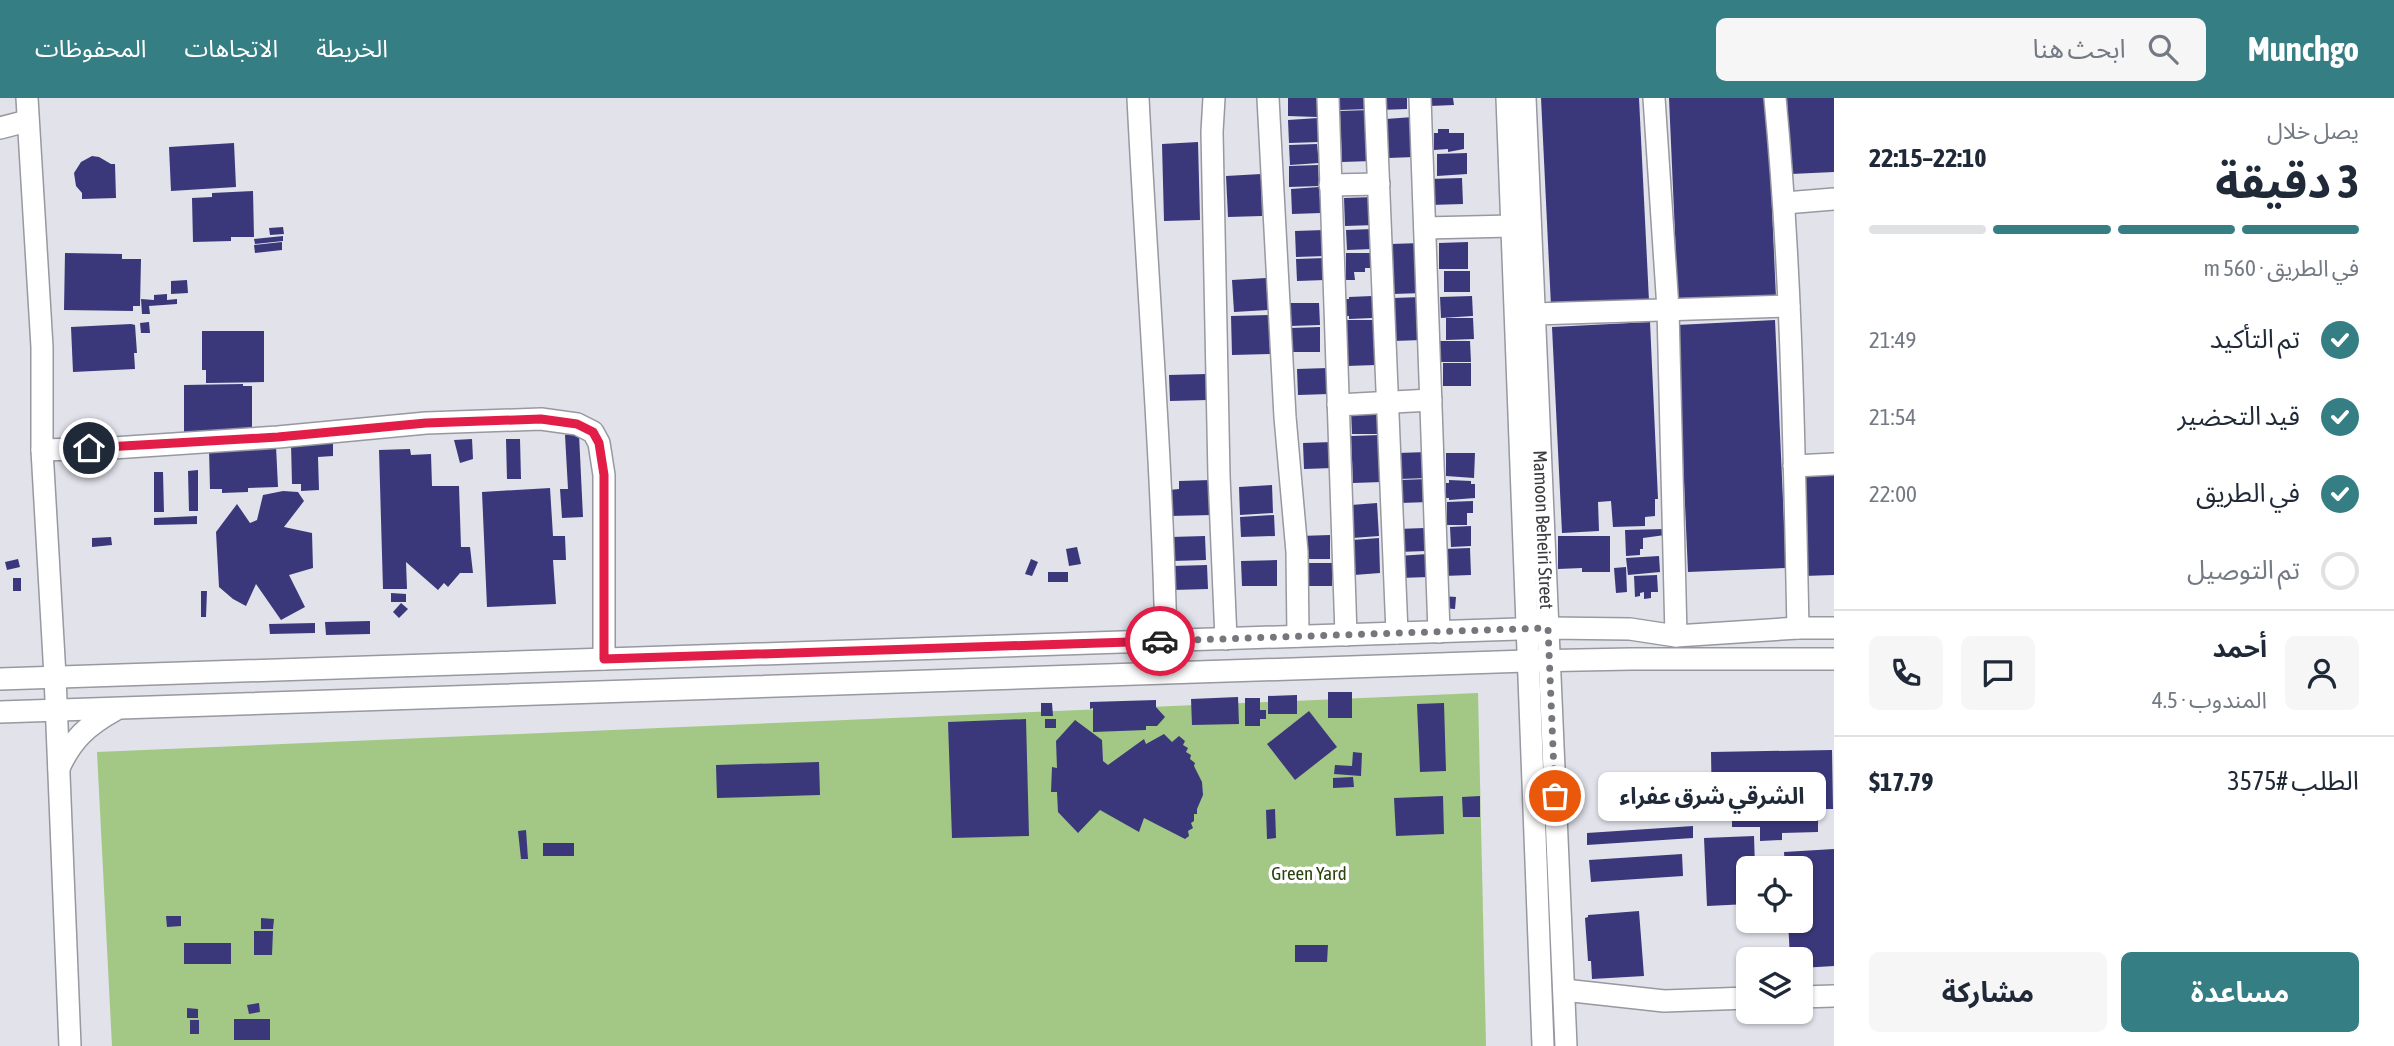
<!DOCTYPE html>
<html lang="ar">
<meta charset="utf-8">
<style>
body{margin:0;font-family:"Asap Condensed","Noto Sans Arabic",sans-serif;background:#f6f6f7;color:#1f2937;direction:rtl;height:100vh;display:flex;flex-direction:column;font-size:26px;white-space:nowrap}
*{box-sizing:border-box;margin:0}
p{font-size:23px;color:#747a83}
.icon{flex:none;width:38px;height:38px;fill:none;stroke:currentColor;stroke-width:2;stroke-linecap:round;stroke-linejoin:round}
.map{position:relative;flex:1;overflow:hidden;direction:ltr}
.sheet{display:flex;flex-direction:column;background:#fff;width:560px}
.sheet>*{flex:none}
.controls{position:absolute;left:1736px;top:758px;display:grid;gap:14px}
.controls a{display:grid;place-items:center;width:77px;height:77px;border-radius:10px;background:#fff;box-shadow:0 2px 5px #0004;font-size:35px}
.pin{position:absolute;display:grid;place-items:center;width:60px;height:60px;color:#fff;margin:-30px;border:4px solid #fff;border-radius:50%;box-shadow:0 2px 7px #0007}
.courier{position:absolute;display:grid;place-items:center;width:70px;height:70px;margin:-35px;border:5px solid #e11d48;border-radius:50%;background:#fff;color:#222;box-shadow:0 2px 9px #0007}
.bubble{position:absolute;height:49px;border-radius:10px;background:#fff;box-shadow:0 2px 5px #0004;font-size:23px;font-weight:700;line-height:49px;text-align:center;direction:rtl}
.summary em{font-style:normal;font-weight:700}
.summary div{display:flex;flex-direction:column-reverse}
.summary{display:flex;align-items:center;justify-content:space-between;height:119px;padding:0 35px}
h1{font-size:46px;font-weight:700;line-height:52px}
.bar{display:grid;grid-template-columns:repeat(4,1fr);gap:10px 7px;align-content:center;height:84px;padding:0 35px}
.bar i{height:9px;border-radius:5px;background:#e0e1e3}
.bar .current{background:#357e83}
.bar p{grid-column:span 4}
.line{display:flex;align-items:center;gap:18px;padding:0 35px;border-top:2px solid #e0e1e3}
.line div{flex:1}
.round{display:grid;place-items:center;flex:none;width:74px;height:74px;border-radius:10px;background:#f6f6f7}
ol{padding:0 35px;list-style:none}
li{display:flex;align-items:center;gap:21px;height:77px}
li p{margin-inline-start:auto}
li .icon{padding:7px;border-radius:50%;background:#357e83;color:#fff;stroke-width:4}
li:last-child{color:#747a83}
li i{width:38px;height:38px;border:4px solid #e0e1e3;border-radius:50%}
.cta{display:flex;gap:14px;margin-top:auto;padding:14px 35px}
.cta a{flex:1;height:80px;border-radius:10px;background:#357e83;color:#fff;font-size:28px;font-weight:700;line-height:80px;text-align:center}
.cta a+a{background:#f6f6f7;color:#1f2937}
header{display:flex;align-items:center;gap:42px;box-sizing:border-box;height:98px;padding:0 35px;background:#357e83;color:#fff}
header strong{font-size:33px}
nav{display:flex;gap:38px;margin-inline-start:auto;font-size:24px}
.search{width:490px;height:63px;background:#f6f6f7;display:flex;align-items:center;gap:18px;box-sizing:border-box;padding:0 24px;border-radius:10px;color:#747a83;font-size:26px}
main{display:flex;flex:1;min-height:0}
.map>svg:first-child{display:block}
.green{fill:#a3c785}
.building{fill:#3a387a}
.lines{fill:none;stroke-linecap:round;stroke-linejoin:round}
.minor-casing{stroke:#9798a0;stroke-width:24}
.minor{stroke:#fff;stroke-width:21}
.done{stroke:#76767c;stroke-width:7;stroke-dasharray:0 12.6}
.route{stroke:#e11d48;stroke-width:9}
.labels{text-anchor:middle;stroke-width:7;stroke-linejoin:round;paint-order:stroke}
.street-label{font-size:19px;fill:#3c3c40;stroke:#fff}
.park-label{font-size:19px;fill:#2b440e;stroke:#fff}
</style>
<header>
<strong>Munchgo</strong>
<div class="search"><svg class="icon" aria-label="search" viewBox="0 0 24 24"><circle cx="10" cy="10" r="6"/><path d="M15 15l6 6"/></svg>ابحث هنا</div>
<nav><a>الخريطة</a><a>الاتجاهات</a><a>المحفوظات</a></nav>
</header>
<main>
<section class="sheet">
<div class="summary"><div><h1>3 دقيقة</h1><p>يصل خلال</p></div><em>22:10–22:15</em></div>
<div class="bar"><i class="current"></i><i class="current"></i><i class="current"></i><i></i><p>في الطريق · 560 m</p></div>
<ol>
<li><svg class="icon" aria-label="check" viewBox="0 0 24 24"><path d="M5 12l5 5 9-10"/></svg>تم التأكيد<p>21:49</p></li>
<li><svg class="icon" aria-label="check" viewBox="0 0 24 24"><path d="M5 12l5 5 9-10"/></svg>قيد التحضير<p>21:54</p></li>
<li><svg class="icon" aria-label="check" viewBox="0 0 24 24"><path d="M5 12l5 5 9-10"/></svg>في الطريق<p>22:00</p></li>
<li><i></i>تم التوصيل</li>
</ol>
<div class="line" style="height:126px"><a class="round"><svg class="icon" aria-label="person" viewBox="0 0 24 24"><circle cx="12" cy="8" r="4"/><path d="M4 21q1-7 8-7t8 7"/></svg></a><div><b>أحمد</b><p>المندوب · 4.5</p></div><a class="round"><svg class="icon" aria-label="chat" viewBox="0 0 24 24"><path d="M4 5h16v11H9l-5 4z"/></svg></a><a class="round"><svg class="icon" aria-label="phone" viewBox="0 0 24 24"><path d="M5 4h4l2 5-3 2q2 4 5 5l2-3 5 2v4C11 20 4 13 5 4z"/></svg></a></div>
<div class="line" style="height:91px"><div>الطلب #3575</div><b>$17.79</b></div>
<div class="cta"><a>مساعدة</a><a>مشاركة</a></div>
</section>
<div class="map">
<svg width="1834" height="948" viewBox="0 0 1834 948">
<rect width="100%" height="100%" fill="#e1e2ea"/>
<path class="green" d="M1478,595L1486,948H112L97,654Z"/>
<g class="building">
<path d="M1288,0H1318L1317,19L1288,18Z"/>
<path d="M1340,0H1370V11L1340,12Z"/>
<path d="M1379,0H1407V11L1379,12Z"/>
<path d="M1429,0H1453L1454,7L1430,8Z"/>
<path d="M1541,0H1639L1649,203L1551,208Z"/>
<path d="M1669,0H1767L1776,200L1678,204Z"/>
<path d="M1787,0H1834V74L1791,76Z"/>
<path d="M1370,12L1372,63L1342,64L1340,13Z"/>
<path d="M1413,19L1415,59L1388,60L1386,21Z"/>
<path d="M1318,20L1319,44L1289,45L1288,22Z"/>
<path d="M1438,31H1449V35H1464V51L1448,54V51L1434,52V35H1438Z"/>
<path d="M1198,44L1200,122L1164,123L1162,46Z"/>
<path d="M234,45L236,89L171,93L169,49Z"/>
<path d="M1317,46L1319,65L1290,67L1289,47Z"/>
<path d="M1467,55V76L1437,78V56Z"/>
<path d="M92,58L99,59L111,66H115L116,100L82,101V95L76,88L74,75L81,64Z"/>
<path d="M1318,67L1319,88L1289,89V68Z"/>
<path d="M1261,76L1262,118L1228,119L1226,78Z"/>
<path d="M1462,80L1463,106L1430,107L1429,81Z"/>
<path d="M1319,89L1321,115L1292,116L1291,91Z"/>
<path d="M253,93L254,139H231V143L193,144L192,100L212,99V95Z"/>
<path d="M1374,99L1375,127L1345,128L1344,100Z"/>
<path d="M283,129L284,136L270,137L269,130Z"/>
<path d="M1373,131L1372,151L1347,152L1346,132Z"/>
<path d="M1324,132L1325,158L1296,159L1295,133Z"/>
<path d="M283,138V143L255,146L254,141Z"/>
<path d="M282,144V152L255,155L254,147Z"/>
<path d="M1468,144V171H1439V145Z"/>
<path d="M1421,145L1423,195L1393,196L1391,146Z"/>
<path d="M65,155L122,156V161H141L140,208H133V213L64,212Z"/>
<path d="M1346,155H1371L1372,170H1365V174H1354L1355,182H1346Z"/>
<path d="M1325,160V182L1297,183L1296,161Z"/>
<rect x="1444" y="173" width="26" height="21"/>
<path d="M1266,180L1268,212L1234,214L1232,182Z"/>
<path d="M187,182L188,195L171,196V183Z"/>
<path d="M167,196V202L177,201V206L149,208L150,216H142L141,201L154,202V197Z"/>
<path d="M1372,198V202H1374V217H1372V220L1349,221V218H1345V201H1349V199Z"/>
<path d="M1472,198L1473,218L1441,220L1440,199Z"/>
<path d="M1422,199V242L1393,243V200Z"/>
<path d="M1290,205H1319L1320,227L1290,228Z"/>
<path d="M1269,217L1270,256L1232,257L1231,218Z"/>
<path d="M1446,220H1473L1474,241L1446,242Z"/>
<path d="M1345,222H1375L1376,267L1346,268Z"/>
<path d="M1775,222L1786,470L1688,474L1677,227Z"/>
<path d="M149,224L150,235H141L140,225Z"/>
<path d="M1650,224L1658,401H1655V418L1645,419V428L1613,429L1611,403L1598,404L1599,433L1562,435L1552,229Z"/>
<path d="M131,226L135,227L137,255H134L135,271L73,274L71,229Z"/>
<path d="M1320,229V254H1291L1290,230Z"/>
<path d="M202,233H264V284L206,285V272H202Z"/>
<path d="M1438,243H1470L1471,264H1439Z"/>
<rect x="1443" y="265" width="28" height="23"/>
<path d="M1328,270L1329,296L1298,297L1297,271Z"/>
<path d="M1207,276L1208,302L1170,303L1169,277Z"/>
<path d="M243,286V288H252V336L184,337V287Z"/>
<path d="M1379,311V336H1352L1351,312Z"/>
<path d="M579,336L583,419L562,420L560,391H568L565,337Z"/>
<path d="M1380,337L1382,384L1353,385L1351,338Z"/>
<path d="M472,341L473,361L460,365L454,342Z"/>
<path d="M506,341H520L521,381H507Z"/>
<path d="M1332,344L1333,370L1304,371L1303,345Z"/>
<path d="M333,345V358L318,359L319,392L301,393V386H292L291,346Z"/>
<path d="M276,348L278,389L248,390V394L222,395V391H210L209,351Z"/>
<path d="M410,351L411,357L431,356L432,388H459L461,449H470L473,475H460L448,489L444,485L438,492L406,464L407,491H383L379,352Z"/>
<path d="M1427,354L1428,380L1399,381L1398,355Z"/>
<path d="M1446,355H1475L1474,380L1446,378Z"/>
<path d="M198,372V413H189L188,373Z"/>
<path d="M1834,373V477L1803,478L1799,374Z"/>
<path d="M154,374H163L164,414H154Z"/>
<path d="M1428,381L1429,404L1400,405V382Z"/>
<path d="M1211,382L1212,417L1170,418L1169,392L1179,391V383Z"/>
<path d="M1449,382L1471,383V386H1475V400L1449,402V400H1446V385H1449Z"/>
<path d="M1272,387L1273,415L1240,417L1239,389Z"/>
<path d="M550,390L553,438H565L566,462H553L556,506L487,509L482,394Z"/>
<path d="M283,393L298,394L304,403L284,429L312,435L313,470L289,477L305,509L281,522L256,486L246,508L233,501L219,489L216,434L237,406L250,425L257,422L263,397Z"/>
<path d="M1473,403V415H1467V427H1447V404Z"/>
<path d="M1377,405L1379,438L1352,440L1351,407Z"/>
<path d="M1274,417L1275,438L1241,439L1240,419Z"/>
<path d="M197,418V426L154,427V420Z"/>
<path d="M1471,428V448L1451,449L1450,429Z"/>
<path d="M1425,430L1426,453L1398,454L1397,431Z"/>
<path d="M1665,431V437L1643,440V451H1640V457L1626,458L1625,432Z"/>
<path d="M1330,437V461H1300V438Z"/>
<path d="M1205,438L1206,462L1172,463L1171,439Z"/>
<path d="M1558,438H1610V474H1582V470L1558,471Z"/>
<path d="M111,439L112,447L92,449V440Z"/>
<path d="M1379,440L1380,475L1354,477L1352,442Z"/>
<path d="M1077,449L1081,466L1069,468L1066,451Z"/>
<path d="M1470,450L1471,477L1443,478V451Z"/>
<path d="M1428,456L1429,479L1399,480L1398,458Z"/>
<path d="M1659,458L1660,474L1628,477L1626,460Z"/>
<path d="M18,461L20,469L7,472L5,464Z"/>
<path d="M1031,461L1038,464L1032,478L1025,476Z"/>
<path d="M1277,462V488H1242L1241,463Z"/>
<rect x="1302" y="465" width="30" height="23"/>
<path d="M1207,467L1208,491L1173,492L1172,468Z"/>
<path d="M1626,469L1627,494L1616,495L1614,470Z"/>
<rect x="1048" y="474" width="20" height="10"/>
<path d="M1657,477L1658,494H1651V500L1644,501V494L1640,495V498L1635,499L1634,478Z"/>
<rect x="13" y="480" width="8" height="13"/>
<path d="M201,493H207L206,519H201Z"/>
<path d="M391,495L406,496V504H391Z"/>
<path d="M1442,498L1456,499L1455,511L1441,510Z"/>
<path d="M401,505L408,511L399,520L393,514Z"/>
<path d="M370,523V536L326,537L325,524Z"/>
<path d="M315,525V535L270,536L269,526Z"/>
<rect x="1328" y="594" width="24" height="26"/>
<path d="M1297,597V616H1268V598Z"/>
<path d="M1238,599L1239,626L1192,627L1191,601Z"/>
<path d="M1245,600H1260V612H1266V621H1260V628H1245Z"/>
<path d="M1156,602V609L1165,619L1157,628H1146V632L1093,634V610L1090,611V604Z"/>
<path d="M1041,605H1052L1053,618H1041Z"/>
<path d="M1444,605L1446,673L1420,674L1417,606Z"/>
<path d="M1309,613L1337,649L1295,682L1267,646Z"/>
<path d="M1026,621L1029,738L952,740L948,624Z"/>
<rect x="1045" y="621" width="11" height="9"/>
<path d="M1075,622L1102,642L1103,663L1108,667L1144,641L1146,646L1164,636L1172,644L1179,638L1185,643L1183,647L1188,650L1186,654L1191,657L1190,661L1195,665L1194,668L1202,684L1203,697L1197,711V716H1194V723L1191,725L1193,730L1188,733L1189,738L1185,741L1144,720L1139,734L1100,712L1078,735L1058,714L1057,694H1051L1052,669L1057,670L1056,643Z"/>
<path d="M1832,652L1833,711H1818V734L1782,735V742L1760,743V729H1732V712L1712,713L1711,654Z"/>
<path d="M1353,654L1362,655L1361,678L1334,676L1335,667L1352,668Z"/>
<path d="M819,664L820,697L717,700L716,667Z"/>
<path d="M1353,679L1354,689L1333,690V680Z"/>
<path d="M1443,698L1444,736L1396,738L1394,700Z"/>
<path d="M1480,698V719H1463L1462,699Z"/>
<path d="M1275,711L1276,740L1267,741L1266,712Z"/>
<path d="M1693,728V740L1587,747V735Z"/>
<path d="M526,732L528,761H521L518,733Z"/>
<path d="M1754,738L1755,770H1748V806L1707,808L1704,740Z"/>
<rect x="543" y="745" width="31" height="13"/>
<path d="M1834,751V868L1801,870V861H1790L1788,822H1801V770H1785L1784,754Z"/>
<path d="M1682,756L1683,778L1591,784L1589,762Z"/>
<path d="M1639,813L1644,878L1592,881L1591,863H1588L1585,820L1588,819V817Z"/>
<path d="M166,818H181V828L167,829Z"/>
<path d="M261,820L274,821L273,831H261Z"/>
<path d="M254,833H273L272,857H254Z"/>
<rect x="184" y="845" width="47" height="21"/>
<path d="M1295,847H1328L1327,864H1295Z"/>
<path d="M259,905L260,914L249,916L247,907Z"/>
<path d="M187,910L198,911V920H187Z"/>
<rect x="234" y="921" width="36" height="21"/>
<rect x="190" y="922" width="9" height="14"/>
</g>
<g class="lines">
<defs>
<g id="minor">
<path d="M27,0L42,249V352L55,578L70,948"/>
<path d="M1138,0C1147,181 1162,361 1166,543"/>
<path d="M1214,0L1212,34L1219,378L1226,541"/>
<path d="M1268,0L1285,319L1297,454L1298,538"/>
<path d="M1328,0L1346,537"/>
<path d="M1375,0L1397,535"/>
<path d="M1420,0L1439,534"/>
<path d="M1507,0L1543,948"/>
<path id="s1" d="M1525,0L1566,948"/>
<path d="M1654,0L1668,211L1676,538"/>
<path d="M1775,0C1792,176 1794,353 1798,530"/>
<path d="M0,30L27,23"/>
<path d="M1330,87L1379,86"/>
<path d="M1785,105L1834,101"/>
<path d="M1425,130L1512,128"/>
<path d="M1534,216L1789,208"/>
<path d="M1338,307L1431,302"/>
<path d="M42,352L113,350L278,339L426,325L541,321L577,326L593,334L599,345L604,377V561"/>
<path d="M1794,368L1834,366"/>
<path d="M0,581L1548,530L1630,531L1676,538L1798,530H1834"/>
<path d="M0,614L1529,563L1631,561H1834"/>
<path d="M59,670C72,641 88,627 115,612"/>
<path d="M1564,892L1664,903L1748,900"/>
<path d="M1801,899L1834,898"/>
</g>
</defs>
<use href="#minor" class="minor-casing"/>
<use href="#minor" class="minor"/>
</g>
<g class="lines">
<path class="done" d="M1160,543L1548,530L1555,698"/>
<path class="route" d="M89,350L278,339L426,325L541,321L577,326L593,334L599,345L604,377V561L1160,543"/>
</g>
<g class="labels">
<g class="street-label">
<text dy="7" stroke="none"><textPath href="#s1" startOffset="432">Mamoon Beheiri Street</textPath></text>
</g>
<g class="park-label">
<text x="1309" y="782">Green Yard</text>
</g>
</g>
</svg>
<div class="controls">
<a><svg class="icon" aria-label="locate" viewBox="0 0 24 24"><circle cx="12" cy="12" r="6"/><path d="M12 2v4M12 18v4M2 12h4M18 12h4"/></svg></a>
<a><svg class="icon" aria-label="layers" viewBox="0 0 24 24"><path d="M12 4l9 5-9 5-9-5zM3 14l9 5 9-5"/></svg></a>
</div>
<div class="pin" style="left:1555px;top:698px;background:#ea580c"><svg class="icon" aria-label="bag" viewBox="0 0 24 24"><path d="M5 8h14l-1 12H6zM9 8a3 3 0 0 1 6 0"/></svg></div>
<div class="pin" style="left:89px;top:350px;background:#1f2937"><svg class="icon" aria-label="home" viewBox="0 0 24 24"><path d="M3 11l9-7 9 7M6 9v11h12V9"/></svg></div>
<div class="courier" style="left:1160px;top:543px"><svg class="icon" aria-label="car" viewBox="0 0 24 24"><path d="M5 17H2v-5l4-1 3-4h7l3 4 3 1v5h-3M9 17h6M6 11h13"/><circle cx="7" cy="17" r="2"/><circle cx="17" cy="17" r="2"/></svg></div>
<div class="bubble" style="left:1598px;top:674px;width:228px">الشرقي شرق عفراء</div>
</div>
</main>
